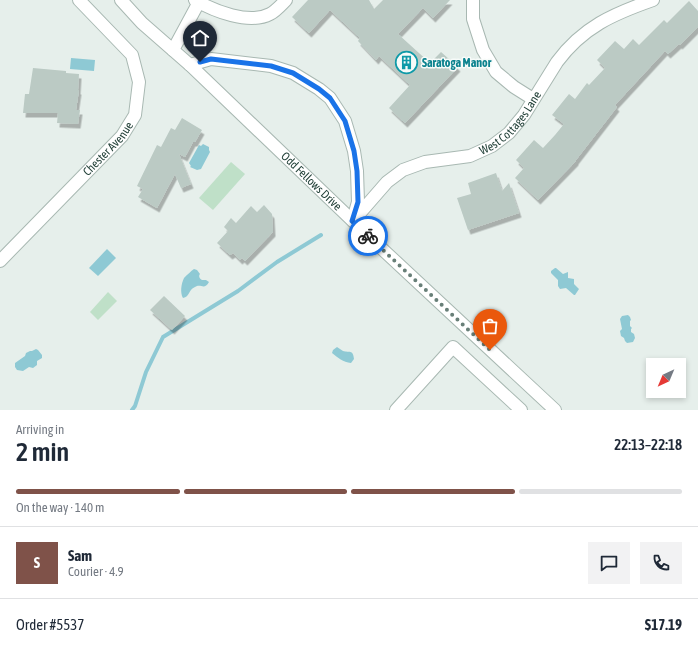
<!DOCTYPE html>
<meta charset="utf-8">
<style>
body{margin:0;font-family:"Asap Condensed",sans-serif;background:#f2f2f3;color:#1f2937;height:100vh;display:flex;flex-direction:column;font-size:15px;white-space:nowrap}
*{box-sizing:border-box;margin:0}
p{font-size:13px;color:#747a83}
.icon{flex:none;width:22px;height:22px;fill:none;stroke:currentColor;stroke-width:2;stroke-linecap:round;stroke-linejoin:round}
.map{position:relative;height:410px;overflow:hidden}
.side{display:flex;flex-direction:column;background:#fff;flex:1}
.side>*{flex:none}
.needle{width:26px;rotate:224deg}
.tools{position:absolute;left:646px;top:358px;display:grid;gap:8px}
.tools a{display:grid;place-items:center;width:40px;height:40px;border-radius:0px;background:#fff;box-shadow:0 2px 6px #0003;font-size:20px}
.pin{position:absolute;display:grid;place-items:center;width:34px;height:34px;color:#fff;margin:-41px -17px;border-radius:50% 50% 50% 0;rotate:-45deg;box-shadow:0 0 4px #0007}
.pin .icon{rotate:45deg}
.courier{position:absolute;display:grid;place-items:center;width:40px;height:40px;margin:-20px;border:3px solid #1a73e8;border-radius:50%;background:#fff;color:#222;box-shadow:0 1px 5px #0007}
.summary em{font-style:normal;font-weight:600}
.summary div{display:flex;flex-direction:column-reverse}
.summary{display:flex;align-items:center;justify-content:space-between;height:68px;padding:0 16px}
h1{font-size:26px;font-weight:600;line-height:30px}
.bar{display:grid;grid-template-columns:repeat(4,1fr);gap:6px 4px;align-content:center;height:48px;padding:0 16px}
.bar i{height:5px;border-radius:3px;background:#e0e1e3}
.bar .on{background:#7f5249}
.bar p{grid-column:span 4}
.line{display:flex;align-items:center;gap:10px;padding:0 16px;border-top:1px solid #e0e1e3}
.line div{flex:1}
.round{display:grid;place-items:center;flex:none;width:42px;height:42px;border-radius:0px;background:#f2f2f3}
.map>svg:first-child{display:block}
.green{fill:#bfe0c8}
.water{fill:#8ec9d4}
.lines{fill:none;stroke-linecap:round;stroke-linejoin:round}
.stream{stroke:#8ec9d4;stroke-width:4}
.building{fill:#bbcac4;filter:url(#shadow)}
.minor-casing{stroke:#a8b8b2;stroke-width:14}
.minor{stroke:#fff;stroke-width:12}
.done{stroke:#687f78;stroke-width:4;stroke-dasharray:0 7.2}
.route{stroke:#1a73e8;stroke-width:5}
.labels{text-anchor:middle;stroke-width:3;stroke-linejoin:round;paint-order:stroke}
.culture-label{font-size:12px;font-weight:bold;fill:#0d838f;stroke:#f7fbf9;text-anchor:start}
.street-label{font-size:12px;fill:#24423a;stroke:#f7fbf9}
</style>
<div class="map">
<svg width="698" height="410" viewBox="0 0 698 410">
<defs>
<filter id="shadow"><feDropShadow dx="2.5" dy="4.5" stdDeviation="0" flood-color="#0004"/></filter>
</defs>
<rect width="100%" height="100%" fill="#e6efeb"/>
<g class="green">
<path d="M231,162L245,174L213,210L199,198Z"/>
<path d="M108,292L117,301L98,320L90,312Z"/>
</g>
<g class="water">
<path d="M71,58L95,60L94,71L70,69Z"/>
<path d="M203,144L209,147V150L210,152L201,169L197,170L190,167L191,166L189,163L199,145L201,146Z"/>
<path d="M107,249L116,258L98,276L89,268Z"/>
<path d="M555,268H556L563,274L568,272V278L574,279V284L579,289L575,295H574L566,288L560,289L558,286V280L551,273V271Z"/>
<path d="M194,269L197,270L200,274C198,276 200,279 202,280H206L209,282C204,291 201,283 195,287C188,290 190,297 183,298C180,293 181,284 184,278C187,275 191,271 194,269Z"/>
<path d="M628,315L630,317L631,320L630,321V326L632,328L631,329V332L634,334L635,338L633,342L627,343L625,341L624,338L621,336L620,331L622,329L620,319L622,316Z"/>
<path d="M337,347C339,348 341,350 343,351C349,353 353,349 354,359L351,363C343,362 338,358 332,353L333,350Z"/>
<path d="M36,349L38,350L42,355V358L37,361V365L33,368L29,367L23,371L17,370L15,367V363L25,356L26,353L30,351H32Z"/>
</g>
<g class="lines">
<path class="stream" d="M132,410L135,406L146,372L163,337L238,291L277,262L321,235"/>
</g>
<g class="building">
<path d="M308,0H369L374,9L383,0H450L433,18L423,8L398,34L430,63L441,52L458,67L405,123L389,108L410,85L379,56L376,60L358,41L360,38L330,10L309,33L292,17Z"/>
<path d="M689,1L698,11V27L680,45L679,44L668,54L665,51L615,105L617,107L576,160V161L538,200L515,178L524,168L516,160L534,140L543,148L555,135L564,124L552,115L569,94L575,99L587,83L589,85L605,68L597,60L615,41L624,49L633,39L639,45L664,20L667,23Z"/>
<path d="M33,68L66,71V73L79,74L78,90H79L76,110H80L78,124L57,123L58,113H23L25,94H29Z"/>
<path d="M182,118L202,130L195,142H193L185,157L179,154L191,184L181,188L175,174L157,208L138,197L143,189L137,186L157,145L161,147L171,128L175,130Z"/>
<path d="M496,173L502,191L509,183L519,213L468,230L457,198L471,194L468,183Z"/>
<path d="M264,205L272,214L273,232L245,261L242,258L240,260L233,253L230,255L217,243L228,231L224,227L231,218L236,223L251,206L257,212Z"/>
<path d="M164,296L185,316L172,330L150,310Z"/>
</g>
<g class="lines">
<defs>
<g id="minor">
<path id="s1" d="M121,0L142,23L190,65L380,247L555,410"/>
<path d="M195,0C214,11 249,25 270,14C276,11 281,5 286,0"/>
<path d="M473,0V19L483,50L496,72L514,87L533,99"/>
<path d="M173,50L199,2"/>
<path d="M190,65L211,59L271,66L293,73L319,89L330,98L345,121L354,151L357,171L358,202L354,216"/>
<path id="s2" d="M353,221L387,182L403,170L425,162L470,156L492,146L509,133L524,115L557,62C583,27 613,14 653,0"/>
<path id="s3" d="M0,261L122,136L135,115L139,82L132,55L79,0"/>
<path d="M396,410L453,347L521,410"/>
</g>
</defs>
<use href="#minor" class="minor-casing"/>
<use href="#minor" class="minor"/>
</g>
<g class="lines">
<path class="done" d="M368,236L490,350"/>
<path class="route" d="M200,62L211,59L271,66L293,73L319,89L330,98L345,121L354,151L357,171L358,202L352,221L368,236"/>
</g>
<defs>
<symbol id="building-ring" viewBox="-11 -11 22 22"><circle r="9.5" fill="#f7fbf9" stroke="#0f9aa8" stroke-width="1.5"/><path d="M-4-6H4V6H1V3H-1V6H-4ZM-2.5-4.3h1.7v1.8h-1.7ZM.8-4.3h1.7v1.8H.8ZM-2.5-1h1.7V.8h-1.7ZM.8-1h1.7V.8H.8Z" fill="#0f9aa8"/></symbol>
</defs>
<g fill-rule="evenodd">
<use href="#building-ring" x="394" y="50" width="25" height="25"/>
</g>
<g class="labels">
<g class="culture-label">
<text x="422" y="67">Saratoga Manor</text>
</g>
<g class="street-label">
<text dy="4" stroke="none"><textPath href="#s2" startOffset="194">West Cottages Lane</textPath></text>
<text dy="4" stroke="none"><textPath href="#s3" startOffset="156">Chester Avenue</textPath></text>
<text dy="4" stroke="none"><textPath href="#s1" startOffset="263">Odd Fellows Drive</textPath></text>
</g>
</g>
</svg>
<div class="tools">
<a><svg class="needle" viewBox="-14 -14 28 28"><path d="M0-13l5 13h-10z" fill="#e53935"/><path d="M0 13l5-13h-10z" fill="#747a83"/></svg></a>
</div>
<div class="pin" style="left:490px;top:350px;background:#ea580c"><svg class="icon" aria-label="bag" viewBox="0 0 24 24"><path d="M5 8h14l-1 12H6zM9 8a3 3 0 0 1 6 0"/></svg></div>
<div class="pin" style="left:200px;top:62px;background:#1f2937"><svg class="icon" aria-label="home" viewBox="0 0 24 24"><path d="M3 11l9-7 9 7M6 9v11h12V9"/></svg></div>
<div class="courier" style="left:368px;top:236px"><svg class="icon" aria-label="bike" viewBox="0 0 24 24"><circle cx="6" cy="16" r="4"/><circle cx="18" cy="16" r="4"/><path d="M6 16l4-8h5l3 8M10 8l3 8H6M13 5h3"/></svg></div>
</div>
<section class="side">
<div class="summary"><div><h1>2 min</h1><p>Arriving in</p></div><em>22:13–22:18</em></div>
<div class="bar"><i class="on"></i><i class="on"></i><i class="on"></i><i></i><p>On the way · 140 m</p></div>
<div class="line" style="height:72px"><b class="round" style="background:#7f5249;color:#fff">S</b><div><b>Sam</b><p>Courier · 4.9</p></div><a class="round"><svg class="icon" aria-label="chat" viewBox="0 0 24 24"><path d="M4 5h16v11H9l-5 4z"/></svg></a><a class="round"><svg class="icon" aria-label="phone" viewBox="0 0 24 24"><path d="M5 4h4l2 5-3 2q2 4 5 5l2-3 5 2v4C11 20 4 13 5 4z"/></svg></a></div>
<div class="line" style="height:52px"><div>Order #5537</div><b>$17.19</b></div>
</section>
